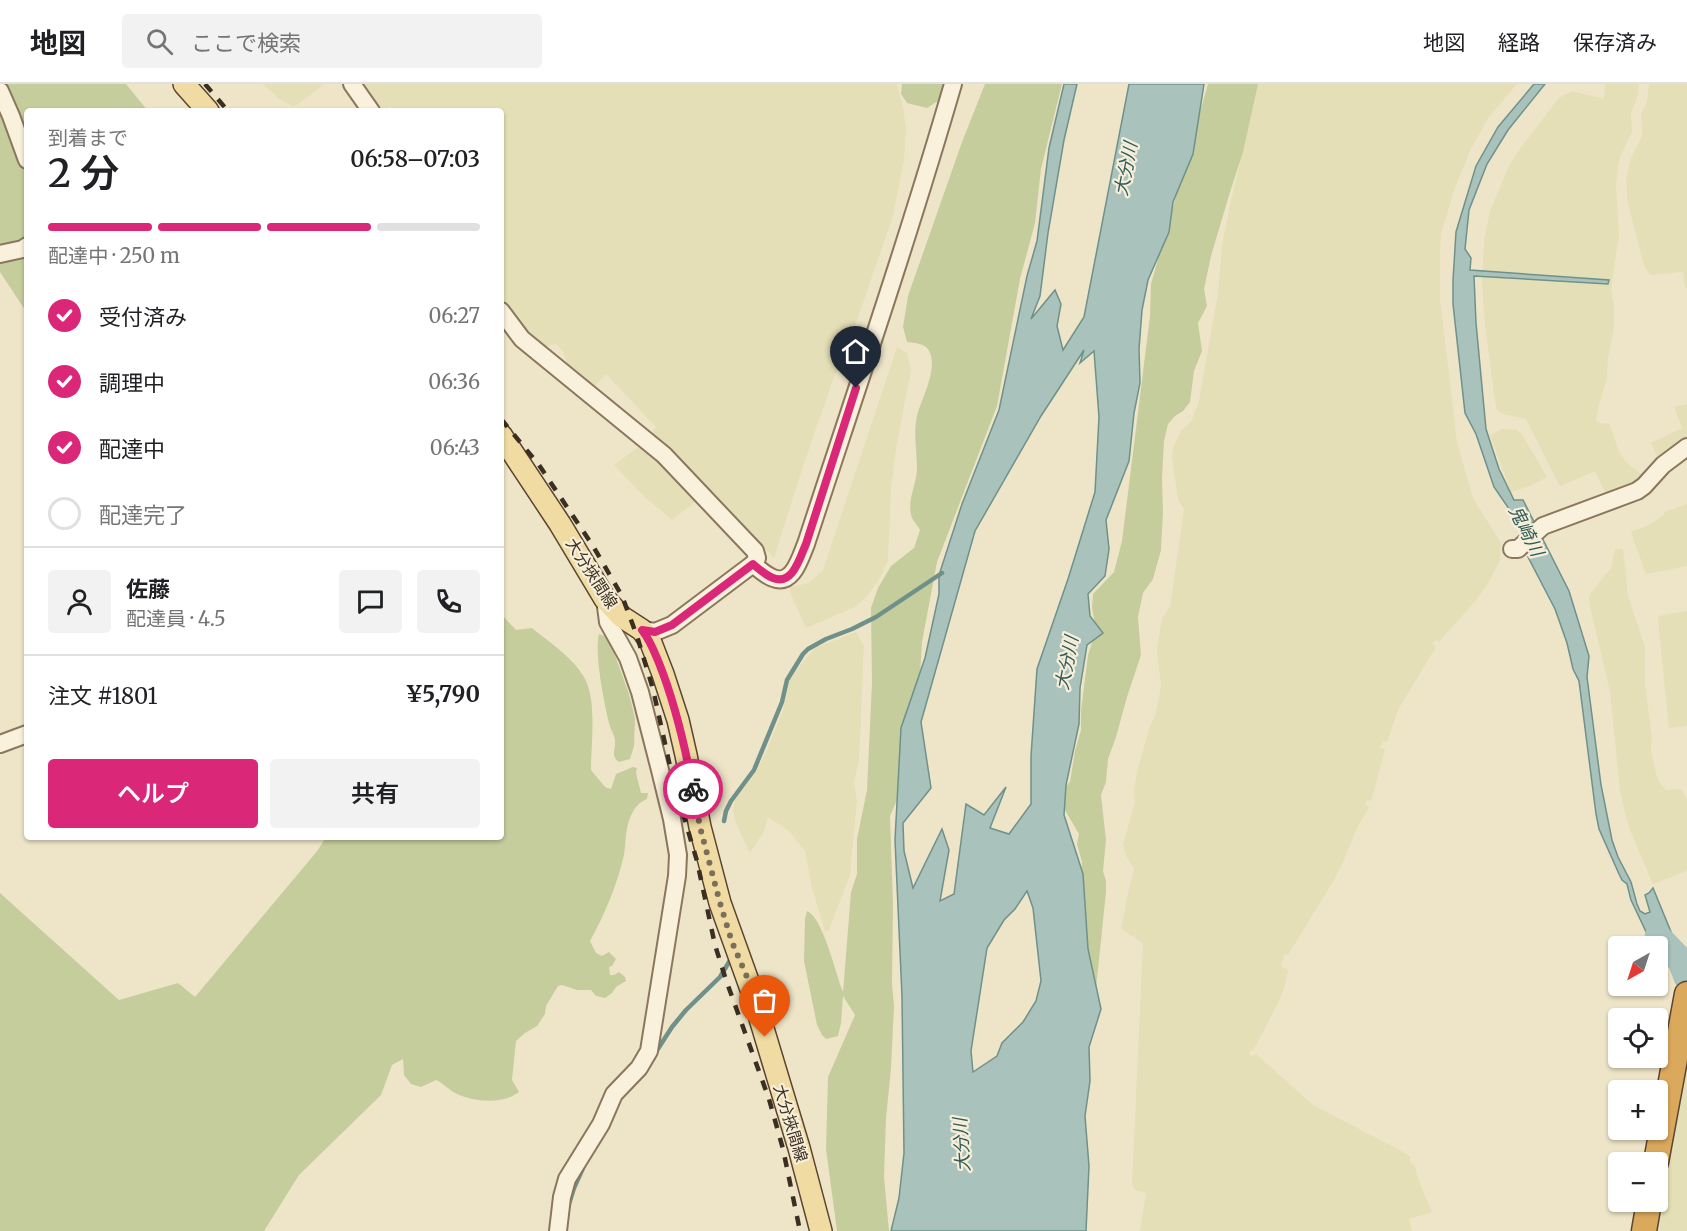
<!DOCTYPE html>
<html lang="ja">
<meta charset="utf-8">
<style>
body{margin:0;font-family:Merriweather,"Noto Sans JP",serif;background:#f2f2f2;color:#202124;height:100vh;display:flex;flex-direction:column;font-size:22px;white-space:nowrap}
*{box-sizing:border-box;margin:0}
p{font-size:20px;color:#757577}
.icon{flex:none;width:33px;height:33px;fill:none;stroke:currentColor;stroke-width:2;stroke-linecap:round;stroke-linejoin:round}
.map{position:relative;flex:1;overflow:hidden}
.drawer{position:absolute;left:24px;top:24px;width:480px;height:732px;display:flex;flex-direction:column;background:#fff;border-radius:6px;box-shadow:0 2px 4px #0004}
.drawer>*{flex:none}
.needle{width:39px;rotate:219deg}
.buttons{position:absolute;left:1608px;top:852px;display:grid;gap:12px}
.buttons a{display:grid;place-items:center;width:60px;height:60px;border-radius:6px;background:#fff;box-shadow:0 2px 4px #0004;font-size:30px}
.pin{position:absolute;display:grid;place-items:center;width:51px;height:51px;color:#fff;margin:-62px -26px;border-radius:50% 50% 50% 0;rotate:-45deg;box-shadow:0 0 6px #0007}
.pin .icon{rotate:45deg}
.courier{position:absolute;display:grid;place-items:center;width:60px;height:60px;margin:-30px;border:4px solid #db2777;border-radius:50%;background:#fff;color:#222;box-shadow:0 2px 8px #0007}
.summary em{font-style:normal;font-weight:600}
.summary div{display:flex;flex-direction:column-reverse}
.summary{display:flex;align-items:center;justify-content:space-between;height:102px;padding:0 24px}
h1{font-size:39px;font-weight:600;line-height:45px}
.bar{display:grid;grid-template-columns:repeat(4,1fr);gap:9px 6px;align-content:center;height:72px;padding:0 24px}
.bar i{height:8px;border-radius:4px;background:#e0e0e0}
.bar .on{background:#db2777}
.bar p{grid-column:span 4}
.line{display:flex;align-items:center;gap:15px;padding:0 24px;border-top:2px solid #e0e0e0}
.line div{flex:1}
.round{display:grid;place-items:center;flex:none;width:63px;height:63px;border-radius:6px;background:#f2f2f2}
ol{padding:0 24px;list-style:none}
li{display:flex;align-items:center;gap:18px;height:66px}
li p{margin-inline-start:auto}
li .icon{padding:6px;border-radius:50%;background:#db2777;color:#fff;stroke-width:4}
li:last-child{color:#757577}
li i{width:33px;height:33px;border:3px solid #e0e0e0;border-radius:50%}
.primary-button{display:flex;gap:12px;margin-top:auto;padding:12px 24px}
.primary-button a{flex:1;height:69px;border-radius:6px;background:#db2777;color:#fff;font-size:24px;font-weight:600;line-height:69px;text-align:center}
.primary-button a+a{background:#f2f2f2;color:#202124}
header{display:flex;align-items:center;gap:36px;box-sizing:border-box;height:84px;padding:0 30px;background:#fff;border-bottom:2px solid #e0e0e0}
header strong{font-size:28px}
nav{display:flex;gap:33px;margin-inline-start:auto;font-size:21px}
.search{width:420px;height:54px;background:#f2f2f2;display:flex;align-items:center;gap:15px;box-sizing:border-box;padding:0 21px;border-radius:6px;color:#757577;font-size:22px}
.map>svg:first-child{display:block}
.farmland{fill:#e4dfb6}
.green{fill:#c5cd9c}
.water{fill:#a9c2bc;stroke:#6f918a;stroke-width:1.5;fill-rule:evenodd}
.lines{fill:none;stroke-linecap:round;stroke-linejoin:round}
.stream{stroke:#6f918a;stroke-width:4.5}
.river{stroke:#a9c2bc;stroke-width:27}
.minor-casing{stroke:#8a775d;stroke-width:20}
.major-casing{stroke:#594531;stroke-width:24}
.highway-casing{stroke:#594531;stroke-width:27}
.minor{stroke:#f9f1dc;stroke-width:16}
.major{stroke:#f0dba2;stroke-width:21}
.highway{stroke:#dba95c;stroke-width:24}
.rail{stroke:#3b2f21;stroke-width:4.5;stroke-dasharray:10 10;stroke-linecap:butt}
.done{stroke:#7a6f5b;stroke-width:6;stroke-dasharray:0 10.8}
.route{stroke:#db2777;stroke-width:8}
.labels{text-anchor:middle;stroke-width:4.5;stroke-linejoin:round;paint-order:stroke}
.street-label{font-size:16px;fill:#3b2f21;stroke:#f6eed8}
.water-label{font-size:18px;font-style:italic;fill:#305b5a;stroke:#f6eed8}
</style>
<header>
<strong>地図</strong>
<div class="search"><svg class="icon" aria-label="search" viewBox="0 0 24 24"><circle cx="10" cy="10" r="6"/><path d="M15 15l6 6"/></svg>ここで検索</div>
<nav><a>地図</a><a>経路</a><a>保存済み</a></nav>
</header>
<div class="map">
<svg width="1687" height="1147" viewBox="0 0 1687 1147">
<rect width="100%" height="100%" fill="#eee5c8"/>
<g class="farmland">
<path d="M263,0H324L297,21L292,22L279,15Z"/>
<path d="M357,0H897L903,24L906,45L904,75L893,132L847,265L834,293L804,379L774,474L707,405L697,416L672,436L646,414L614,381L640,362L656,343L606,290L595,302L568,281L562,266L556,260L543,263L540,261L514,233L503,219L501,215V27H394L390,22L383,26L372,17Z"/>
<path d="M1254,0H1517L1488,34L1471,65L1455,103L1441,150L1440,171V215L1457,358L1473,414L1501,459L1500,476L1489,498L1477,515L1439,558L1436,556L1432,560L1436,563L1399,624L1387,658L1383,657L1380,664L1385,665L1374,707L1371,717L1367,716L1365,721L1369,723L1367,727L1357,744L1344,776L1334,796L1288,871L1285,869L1281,882L1288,886V888L1285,901L1278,919L1254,965L1249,968L1251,972L1256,970L1313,1021L1407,1070L1411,1074L1409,1075L1412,1080H1414L1420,1100L1432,1128L1409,1135L1412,1147H1140L1146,1109L1135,1106L1132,1100L1143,859L1121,845L1128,809L1134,785L1126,772L1123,760L1135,718L1134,705L1138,684L1150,642L1155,632L1161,603L1157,565L1162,534L1170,523L1184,425L1178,416L1172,373L1173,364L1181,347L1191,338L1199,317L1218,209L1222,161L1230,121L1248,44Z"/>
<path d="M1605,0H1639L1637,15L1631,28L1632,48L1620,73L1618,83L1616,101L1619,151L1611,206L1614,221V243L1608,275L1607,294L1597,328L1596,337L1602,340L1609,339L1620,370L1627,379L1644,392L1640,397L1607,412L1595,387L1561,402L1559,401L1526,335L1507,331L1498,327L1496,324L1485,241L1482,200L1484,156L1490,127L1508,84L1519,66L1559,14L1572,7L1604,15Z"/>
<path d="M1649,0H1687V204L1685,203L1683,188L1650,191L1644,181L1628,120L1626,96L1630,77L1642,52L1641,30L1647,18Z"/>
<path d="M897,263L907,269L911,286L896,364L891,405L888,476L880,494L867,512L853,524L806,544L790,508V503L809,499L823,486Z"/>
<path d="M1687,320V356L1659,375L1651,359L1682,344L1674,323Z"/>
<path d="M1502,345L1516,346L1522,350L1547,393L1530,402L1511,408L1490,351Z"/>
<path d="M1687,420V482L1646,490L1631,448L1651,440L1665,430L1664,428Z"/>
<path d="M1615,465H1623L1628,512L1645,563V601L1652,653L1651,665L1656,690L1659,698L1666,706L1681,705L1687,716V787L1653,800L1630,746L1626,733L1620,706L1610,608L1590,522L1589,514L1591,509L1611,484Z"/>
<path d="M1687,527V642L1669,644L1658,537L1659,532Z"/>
<path d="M856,548L864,562L859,677L854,698L857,717L850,791L829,846L825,847L812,804L805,767L794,753L786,745L768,733L764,747L750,769L736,739L733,726L735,716L756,688L768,664L783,626L790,596L794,589L815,564Z"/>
<path d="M1687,979V1147H1656L1687,980Z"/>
</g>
<g class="green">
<path d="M0,0H126L148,27H27V229L0,188Z"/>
<path d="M902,0H945L941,15L927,24L907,19L901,10Z"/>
<path d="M985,0H1062L1041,85L1035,139L1020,195L997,322L937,478L922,558L919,609L909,689L890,732L893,820L892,900L894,922L891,985L886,1034L884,1093L889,1147H837L826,1065L828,993L855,931L843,912L841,939L838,952L826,955L822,951L817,941L804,877L805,835L807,827C823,833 836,891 843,908L851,808L857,790V755L867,706L872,599L871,524L878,504L891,482L914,464L920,446C918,442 914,438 912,434C906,417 917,400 917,384C917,367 913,349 917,332C921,315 940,283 928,265C923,259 914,259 907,258L903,243L908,212L962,58Z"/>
<path d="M1208,0H1258L1243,68L1230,108L1211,172L1204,205L1207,222L1198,239L1202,267L1194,287L1190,318L1183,327L1175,332L1168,340L1164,357L1162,394L1163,428L1161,466L1153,495L1143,509L1138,533L1141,571L1127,613L1116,653L1108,675L1106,698L1101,711L1106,756L1103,787L1106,797V808L1095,914L1079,842L1082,778L1077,760L1079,750L1062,721L1063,705L1070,698L1075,667L1081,646V627L1088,571L1096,546L1092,523L1093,510L1114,488L1122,457L1150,232L1151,200Z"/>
<path d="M501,530L516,546L532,544C549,558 575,575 585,595C597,617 591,661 591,686L605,703L611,705L616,690L633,683L637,684L636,689L641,709H648L647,715C637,720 635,723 630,734C625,746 626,759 624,771C617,801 605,830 590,857L596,869L602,872L609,868L616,875L612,882L609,883L610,891H614L619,888L625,893L626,897L616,903L612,909L605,914L596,912L591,906H577L562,901L558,902L546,922L545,930L537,942L525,949L516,957L512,996L519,1008C502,1021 474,1018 455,1009C448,1005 443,999 436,996L421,1003L411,1000L404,991L403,975L392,981L381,1011L299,1091L264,1147H0V809L119,916L178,899L195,913L318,766L326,753H501Z"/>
<path d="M599,550L605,552L613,566L629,610L635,634L634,662L630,675L619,678C610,671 616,666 615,657C615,651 610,645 609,639C604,618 594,568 599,550Z"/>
</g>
<g class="water">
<path d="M1064,0H1077L1064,56L1048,149L1040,212L1031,235L1055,206L1061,220L1057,242L1063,266L1084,233L1129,0H1204L1193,70L1173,118L1169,148L1148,196L1142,226L1139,265L1140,299L1134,329L1129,377L1106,436L1109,465L1105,492L1088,510L1090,532L1103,549L1087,561L1080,604L1079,640L1066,701L1064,731L1083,790L1088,865L1101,925L1089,963L1090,997L1085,1032L1089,1082L1086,1147H891L899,1114L904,1069L902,912L895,756L901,644L925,574L939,510V491L962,420L999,326L1027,192L1037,157L1049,64ZM1084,266L1080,279L1094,267L1099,333L1095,408L1068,495L1037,585L1031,672V720L1009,750L990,744L1006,703L984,731L966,720L954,810L940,817L949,766L942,745L913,804L904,767L903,739L931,704L921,638L975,447L1041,332ZM1027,807L1033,824L1041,897L1036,917L1023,938L1002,959L997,972L973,988L971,967L987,864L1004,836L1015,825Z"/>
<path d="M1534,0H1545L1508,46L1487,80L1469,126L1465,165L1471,174L1470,186L1609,196L1608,200L1474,192L1476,239L1486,345L1499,385L1514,416H1523L1569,507L1589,572L1587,593L1601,701L1612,756L1618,773L1631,798L1637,820L1640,827L1645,830L1650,828L1645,811L1649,809L1653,804L1674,855L1685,868L1678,903L1674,887L1658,862L1649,854L1631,816L1627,800L1622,796L1619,790L1599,745L1596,730L1579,597L1573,585L1567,559L1555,525L1528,473L1532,467L1516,435L1494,403L1476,350L1465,329L1453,220V196L1456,148L1476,82L1498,43Z"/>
</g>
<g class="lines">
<g class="stream">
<path d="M724,737L726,727L731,717L754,686L782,618L787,596L803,570L808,565L826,555L852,545L876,533L942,489"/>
<path d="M654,971L672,943L686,926L720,893L732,873"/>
<path d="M568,1123L574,1104L583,1084"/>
</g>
<path class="river" d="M1658,853L1681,877L1687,893"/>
<defs>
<g id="minor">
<path d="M352,0L371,27"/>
<path d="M0,7L11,32L27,76"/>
<path d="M0,170L23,165L27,162"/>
<path d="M501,227L522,255L664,371L755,467L757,474L756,477L753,480L672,541L655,548L642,546"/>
<path d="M1512,465H1518L1543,442L1637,407L1644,402L1663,381L1687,363"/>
<path d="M753,480C759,485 765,491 773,494C793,502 800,474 806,460C856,307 908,155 953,0"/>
<path d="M0,660L27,650"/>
<path d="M558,1147L562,1113L567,1095L601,1040L614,1010L639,984L649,967L677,792L678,771L672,735L660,686L640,608L628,574L608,538L605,515"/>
</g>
<g id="major">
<path d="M184,0L208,27"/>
<path d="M501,351L560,440L605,515L622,533L642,546L651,559L663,590L678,636L686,671L700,743L720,819L752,908L799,1064L821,1147"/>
</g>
<g id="highway">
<path d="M1656,1078L1687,910"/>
<path d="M1644,1147L1649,1118"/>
</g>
</defs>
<use href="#minor" class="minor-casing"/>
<use href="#major" class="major-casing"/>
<use href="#highway" class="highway-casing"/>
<use href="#minor" class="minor"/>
<use href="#major" class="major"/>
<use href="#highway" class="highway"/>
<g class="rail">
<path d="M205,0L228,27"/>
<path d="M501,335L539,381L593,462L622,512L637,552L653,605L673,696L697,777L715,861L726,896L769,1015L783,1065L800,1147"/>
</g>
</g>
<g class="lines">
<path class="done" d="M693,705L700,743L720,819L732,858L747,893L765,953"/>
<path class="route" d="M693,705C685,662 675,619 659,579C654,567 650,556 642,546L655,548L672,541L753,480C759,485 765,491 773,494C793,502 800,473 806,460L856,304"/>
</g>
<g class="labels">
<g class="street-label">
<text transform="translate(592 489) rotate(57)" y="6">大分挾間線</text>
<text transform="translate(791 1039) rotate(73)" y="6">大分挾間線</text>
</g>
<g class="water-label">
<text transform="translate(1126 85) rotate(-79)" y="6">大分川</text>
<text transform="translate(1526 447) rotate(63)" y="6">鬼崎川</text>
<text transform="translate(1067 579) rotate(-79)" y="6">大分川</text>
<text transform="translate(962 1061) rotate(-94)" y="6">大分川</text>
</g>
</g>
</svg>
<div class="buttons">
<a><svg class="needle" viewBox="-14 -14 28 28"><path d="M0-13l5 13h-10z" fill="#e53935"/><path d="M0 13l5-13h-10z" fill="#757577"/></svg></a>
<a><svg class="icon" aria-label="locate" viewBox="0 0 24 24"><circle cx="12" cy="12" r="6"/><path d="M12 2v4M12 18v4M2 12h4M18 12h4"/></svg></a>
<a>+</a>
<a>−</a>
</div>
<div class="pin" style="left:765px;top:953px;background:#ea580c"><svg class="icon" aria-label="bag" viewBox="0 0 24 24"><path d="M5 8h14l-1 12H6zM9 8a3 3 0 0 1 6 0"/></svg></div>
<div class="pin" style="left:856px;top:304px;background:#1f2937"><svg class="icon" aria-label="home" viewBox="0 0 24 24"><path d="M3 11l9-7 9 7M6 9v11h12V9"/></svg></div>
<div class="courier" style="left:693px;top:705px"><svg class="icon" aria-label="bike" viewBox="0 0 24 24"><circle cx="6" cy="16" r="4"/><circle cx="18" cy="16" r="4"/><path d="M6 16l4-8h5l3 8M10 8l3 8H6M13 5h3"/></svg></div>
<section class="drawer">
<div class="summary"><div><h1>2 分</h1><p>到着まで</p></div><em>06:58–07:03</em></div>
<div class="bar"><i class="on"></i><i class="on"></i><i class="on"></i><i></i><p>配達中 · 250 m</p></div>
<ol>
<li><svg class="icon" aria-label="check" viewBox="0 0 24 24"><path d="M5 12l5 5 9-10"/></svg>受付済み<p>06:27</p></li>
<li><svg class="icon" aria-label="check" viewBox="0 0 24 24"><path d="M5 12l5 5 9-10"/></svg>調理中<p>06:36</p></li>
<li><svg class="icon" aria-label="check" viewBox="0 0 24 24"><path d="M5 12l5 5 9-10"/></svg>配達中<p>06:43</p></li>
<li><i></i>配達完了</li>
</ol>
<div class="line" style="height:108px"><a class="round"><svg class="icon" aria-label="person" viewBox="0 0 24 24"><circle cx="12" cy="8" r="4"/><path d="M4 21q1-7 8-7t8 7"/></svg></a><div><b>佐藤</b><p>配達員 · 4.5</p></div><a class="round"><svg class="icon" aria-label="chat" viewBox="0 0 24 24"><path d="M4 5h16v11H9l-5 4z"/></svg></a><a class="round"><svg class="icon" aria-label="phone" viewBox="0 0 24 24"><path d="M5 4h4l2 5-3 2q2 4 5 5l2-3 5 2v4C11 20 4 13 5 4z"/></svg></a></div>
<div class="line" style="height:78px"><div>注文 #1801</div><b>¥5,790</b></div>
<div class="primary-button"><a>ヘルプ</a><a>共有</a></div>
</section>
</div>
